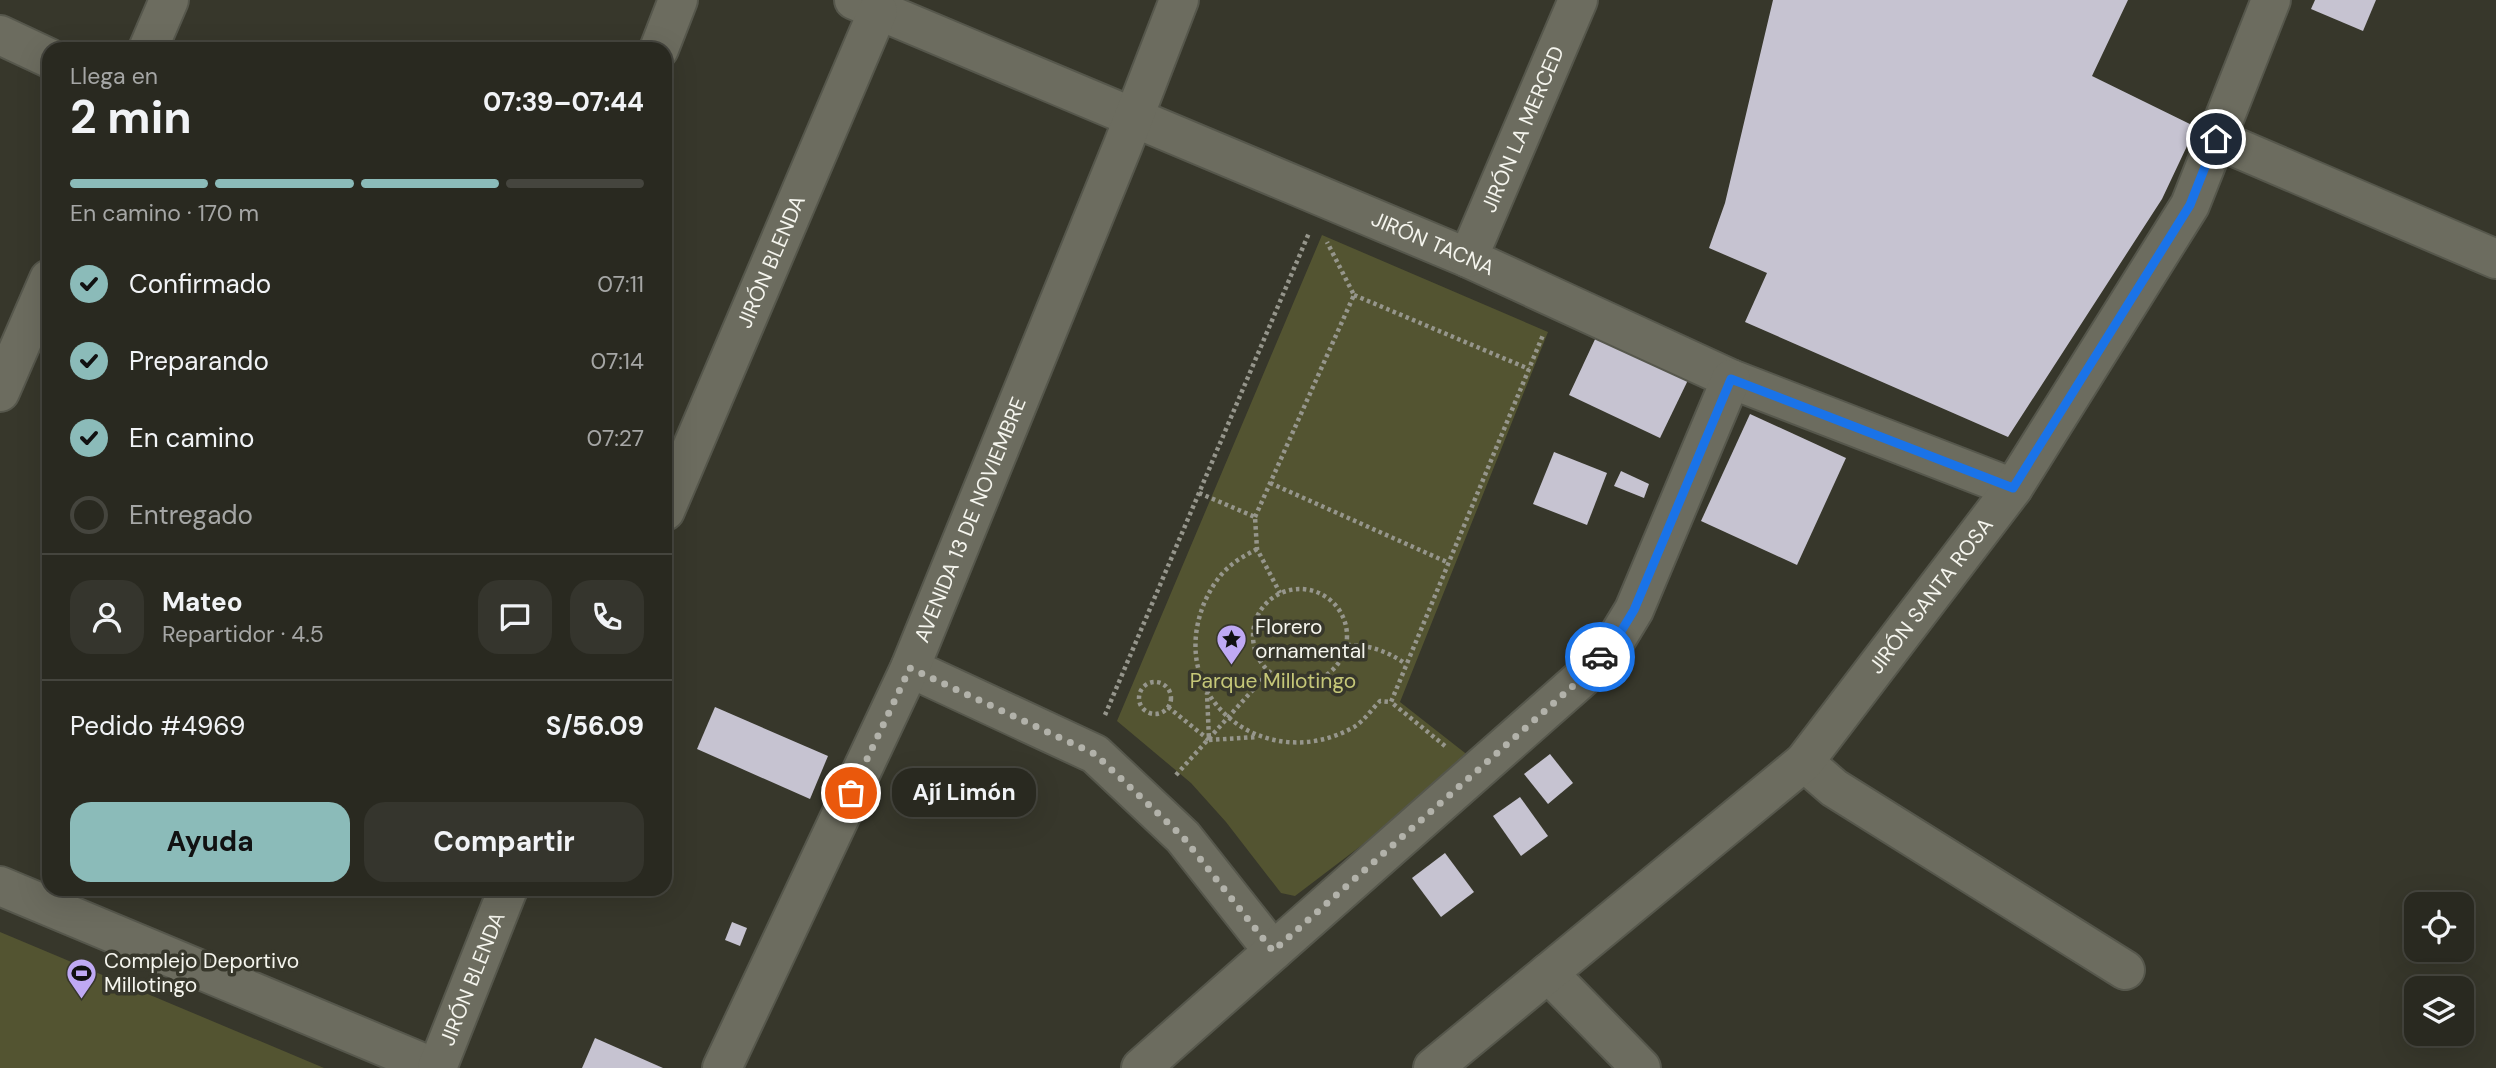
<!DOCTYPE html>
<html lang="es">
<meta charset="utf-8">
<style>
body{margin:0;font-family:"DM Sans",sans-serif;background:#35352d;color:#f1f3f6;height:100vh;display:flex;flex-direction:column;font-size:26px;white-space:nowrap}
*{box-sizing:border-box;margin:0}
p{font-size:23px;color:#a5a6a5}
.icon{flex:none;width:38px;height:38px;fill:none;stroke:currentColor;stroke-width:2;stroke-linecap:round;stroke-linejoin:round}
.map{position:relative;flex:1;overflow:hidden}
.side{position:absolute;left:42px;top:42px;width:630px;height:854px;display:flex;flex-direction:column;background:#292920;border-radius:21px;box-shadow:0 7px 28px #0002,0 0 0 2px #45453e}
.side>*{flex:none}
.controls{position:absolute;left:2404px;top:892px;display:grid;gap:14px}
.controls a{display:grid;place-items:center;width:70px;height:70px;border-radius:14px;background:#292920;box-shadow:0 7px 28px #0002,0 0 0 2px #45453e;font-size:35px}
.pin{position:absolute;display:grid;place-items:center;width:60px;height:60px;color:#fff;margin:-30px;border:4px solid #fff;border-radius:50%;box-shadow:0 2px 7px #0007}
.courier{position:absolute;display:grid;place-items:center;width:70px;height:70px;margin:-35px;border:5px solid #1a73e8;border-radius:50%;background:#fff;color:#222;box-shadow:0 2px 9px #0007}
.bubble{position:absolute;height:49px;border-radius:21px;background:#292920;box-shadow:0 7px 28px #0002,0 0 0 2px #45453e;font-size:23px;font-weight:700;line-height:49px;text-align:center}
.overview em{font-style:normal;font-weight:700}
.overview div{display:flex;flex-direction:column-reverse}
.overview{display:flex;align-items:center;justify-content:space-between;height:119px;padding:0 28px}
h1{font-size:46px;font-weight:700;line-height:52px}
.bar{display:grid;grid-template-columns:repeat(4,1fr);gap:10px 7px;align-content:center;height:84px;padding:0 28px}
.bar i{height:9px;border-radius:5px;background:#45453e}
.bar .active{background:#8bbbb9}
.bar p{grid-column:span 4}
.line{display:flex;align-items:center;gap:18px;padding:0 28px;border-top:2px solid #45453e}
.line div{flex:1}
.round{display:grid;place-items:center;flex:none;width:74px;height:74px;border-radius:21px;background:#35352d}
ol{padding:0 28px;list-style:none}
li{display:flex;align-items:center;gap:21px;height:77px}
li p{margin-inline-start:auto}
li .icon{padding:7px;border-radius:50%;background:#8bbbb9;color:#111;stroke-width:4}
li:last-child{color:#a5a6a5}
li i{width:38px;height:38px;border:4px solid #45453e;border-radius:50%}
.cta{display:flex;gap:14px;margin-top:auto;padding:14px 28px}
.cta a{flex:1;height:80px;border-radius:21px;background:#8bbbb9;color:#111;font-size:28px;font-weight:700;line-height:80px;text-align:center}
.cta a+a{background:#35352d;color:#f1f3f6}
.map>svg:first-child{display:block}
.green{fill:#535431}
.building{fill:#c6c3d1}
.lines{fill:none;stroke-linecap:round;stroke-linejoin:round}
.minor-casing{stroke:#56574c;stroke-width:42}
.path{stroke:#96968c;stroke-width:4.5;stroke-dasharray:3.5 3.5;stroke-linecap:butt}
.minor{stroke:#6c6c5f;stroke-width:38}
.done{stroke:#b2b2aa;stroke-width:7;stroke-dasharray:0 12.6}
.route{stroke:#1a73e8;stroke-width:9}
.labels{text-anchor:middle;stroke-width:7;stroke-linejoin:round;paint-order:stroke}
.street-label{font-size:21px;fill:#f5f5ee;stroke:#37372b}
.poi-label{font-size:21px;fill:#f5f5ee;stroke:#37372b;text-anchor:start}
.park-label{font-size:21px;fill:#c5c778;stroke:#37372b}
</style>
<div class="map">
<svg width="2496" height="1068" viewBox="0 0 2496 1068">
<rect width="100%" height="100%" fill="#37372b"/>
<g class="green">
<path d="M1322,235L1548,332L1400,702L1474,760L1295,896L1281,893L1226,822L1191,783L1117,721Z"/>
<path d="M0,932L324,1068H0Z"/>
</g>
<g class="building">
<path d="M1773,0H2128L2092,76L2196,127L2162,199L2008,437L1745,322L1767,273L1709,248L1725,203Z"/>
<path d="M2315,0H2376L2363,31L2311,9Z"/>
<path d="M1597,335L1689,378L1660,438L1569,395Z"/>
<path d="M1750,414L1846,458L1797,565L1701,521Z"/>
<path d="M1554,452L1607,473L1587,525L1533,504Z"/>
<path d="M1621,471L1649,484L1644,498L1614,486Z"/>
<path d="M715,707L828,756L810,799L697,749Z"/>
<path d="M1550,754L1573,783L1548,804L1524,774Z"/>
<path d="M1520,797L1548,836L1521,856L1493,816Z"/>
<path d="M1445,853L1474,892L1441,917L1412,878Z"/>
<path d="M732,922L747,928L740,946L725,940Z"/>
<path d="M595,1038L663,1068H582Z"/>
</g>
<g class="lines">
<defs>
<g id="minor">
<path id="s1" d="M854,0L1468,258L1731,379L2013,488"/>
<path d="M0,35L49,58"/>
<path d="M148,49L169,0"/>
<path d="M659,49L678,0"/>
<path d="M2216,139L2496,259"/>
<path id="s2" d="M1468,258L1578,0"/>
<path d="M0,392L49,279"/>
<path id="s3" d="M665,511L878,11"/>
<path d="M910,668L1095,754L1183,837L1273,951"/>
<path d="M1804,762L1834,788L2125,970"/>
<path d="M0,886L435,1068"/>
<path d="M1548,973L1641,1068"/>
<path id="s4" d="M437,1068L508,889"/>
<path id="s5" d="M722,1068L910,668L1123,145L1179,0"/>
<path d="M1141,1068L1582,678L1617,638L1634,610L1731,379"/>
<path id="s6" d="M1433,1068L1804,762L2013,488L2190,205L2271,0"/>
</g>
</defs>
<use href="#minor" class="minor-casing"/>
<g class="path">
<path d="M1354,295L1529,369"/>
<path d="M1270,483L1449,563"/>
<path d="M1199,493L1255,517L1257,549L1280,593"/>
<path d="M1255,517L1354,295L1327,242"/>
<path d="M1257,549C1248,554 1238,559 1230,566C1218,576 1209,591 1203,606C1167,701 1267,776 1354,727C1364,721 1372,709 1380,701L1391,702"/>
<circle cx="1300" cy="636" r="47"/>
<path d="M1347,645C1370,645 1387,651 1406,664"/>
<circle cx="1155" cy="698" r="16"/>
<path d="M1168,707L1209,740L1207,693"/>
<path d="M1105,715L1309,233"/>
<path d="M1209,740L1257,737"/>
<path d="M1445,746L1391,702L1543,335"/>
<path d="M1176,775L1269,672"/>
</g>
<use href="#minor" class="minor"/>
</g>
<g class="lines">
<path class="done" d="M851,793L910,668L1095,754L1183,837L1273,951L1582,678L1600,657"/>
<path class="route" d="M1600,657L1617,638L1634,610L1731,379L2013,488L2190,205L2216,139"/>
</g>
<defs>
<symbol id="sight-pin" viewBox="-11 -11 22 30"><path d="M0 17L-7.5 6A9.5 9.5 0 1 1 7.5 6Z" fill="#bfa9f4" stroke="#37372b"/><path d="M0-6L1.8-2.2L6-1.7L2.9 1.2L3.7 5.4L0 3.3L-3.7 5.4L-2.9 1.2L-6-1.7L-1.8-2.2Z" fill="#111"/></symbol>
<symbol id="stadium-pin" viewBox="-11 -11 22 30"><path d="M0 17L-7.5 6A9.5 9.5 0 1 1 7.5 6Z" fill="#bfa9f4" stroke="#37372b"/><path d="M0-5a6.5 5 0 1 0 0 10a6.5 5 0 1 0 0-10ZM-3.5-1.8h7v3.6h-7Z" fill="#111"/></symbol>
</defs>
<g fill-rule="evenodd">
<use href="#sight-pin" x="1214" y="622" width="35" height="47"/>
<use href="#stadium-pin" x="64" y="956" width="35" height="47"/>
</g>
<g class="labels">
<g class="street-label">
<text dy="7" stroke="none"><textPath href="#s2" startOffset="140">JIRÓN LA MERCED</textPath></text>
<text dy="7" stroke="none"><textPath href="#s1" startOffset="628">JIRÓN TACNA</textPath></text>
<text dy="7" stroke="none"><textPath href="#s3" startOffset="271">JIRÓN BLENDA</textPath></text>
<text dy="7" stroke="none"><textPath href="#s5" startOffset="602">AVENIDA 13 DE NOVIEMBRE</textPath></text>
<text dy="7" stroke="none"><textPath href="#s6" startOffset="690">JIRÓN SANTA ROSA</textPath></text>
<text dy="7" stroke="none"><textPath href="#s4" startOffset="96">JIRÓN BLENDA</textPath></text>
</g>
<g class="poi-label">
<text x="1255" y="634">Florero<tspan x="1255" dy="24">ornamental</tspan></text>
<text x="104" y="968">Complejo Deportivo<tspan x="104" dy="24">Millotingo</tspan></text>
</g>
<g class="park-label">
<text x="1273" y="688">Parque Millotingo</text>
</g>
</g>
</svg>
<div class="controls">
<a><svg class="icon" aria-label="locate" viewBox="0 0 24 24"><circle cx="12" cy="12" r="6"/><path d="M12 2v4M12 18v4M2 12h4M18 12h4"/></svg></a>
<a><svg class="icon" aria-label="layers" viewBox="0 0 24 24"><path d="M12 4l9 5-9 5-9-5zM3 14l9 5 9-5"/></svg></a>
</div>
<div class="pin" style="left:851px;top:793px;background:#ea580c"><svg class="icon" aria-label="bag" viewBox="0 0 24 24"><path d="M5 8h14l-1 12H6zM9 8a3 3 0 0 1 6 0"/></svg></div>
<div class="pin" style="left:2216px;top:139px;background:#1f2937"><svg class="icon" aria-label="home" viewBox="0 0 24 24"><path d="M3 11l9-7 9 7M6 9v11h12V9"/></svg></div>
<div class="courier" style="left:1600px;top:657px"><svg class="icon" aria-label="car" viewBox="0 0 24 24"><path d="M5 17H2v-5l4-1 3-4h7l3 4 3 1v5h-3M9 17h6M6 11h13"/><circle cx="7" cy="17" r="2"/><circle cx="17" cy="17" r="2"/></svg></div>
<div class="bubble" style="left:892px;top:768px;width:144px">Ají Limón</div>
<section class="side">
<div class="overview"><div><h1>2 min</h1><p>Llega en</p></div><em>07:39–07:44</em></div>
<div class="bar"><i class="active"></i><i class="active"></i><i class="active"></i><i></i><p>En camino · 170 m</p></div>
<ol>
<li><svg class="icon" aria-label="check" viewBox="0 0 24 24"><path d="M5 12l5 5 9-10"/></svg>Confirmado<p>07:11</p></li>
<li><svg class="icon" aria-label="check" viewBox="0 0 24 24"><path d="M5 12l5 5 9-10"/></svg>Preparando<p>07:14</p></li>
<li><svg class="icon" aria-label="check" viewBox="0 0 24 24"><path d="M5 12l5 5 9-10"/></svg>En camino<p>07:27</p></li>
<li><i></i>Entregado</li>
</ol>
<div class="line" style="height:126px"><a class="round"><svg class="icon" aria-label="person" viewBox="0 0 24 24"><circle cx="12" cy="8" r="4"/><path d="M4 21q1-7 8-7t8 7"/></svg></a><div><b>Mateo</b><p>Repartidor · 4.5</p></div><a class="round"><svg class="icon" aria-label="chat" viewBox="0 0 24 24"><path d="M4 5h16v11H9l-5 4z"/></svg></a><a class="round"><svg class="icon" aria-label="phone" viewBox="0 0 24 24"><path d="M5 4h4l2 5-3 2q2 4 5 5l2-3 5 2v4C11 20 4 13 5 4z"/></svg></a></div>
<div class="line" style="height:91px"><div>Pedido #4969</div><b>S/56.09</b></div>
<div class="cta"><a>Ayuda</a><a>Compartir</a></div>
</section>
</div>
